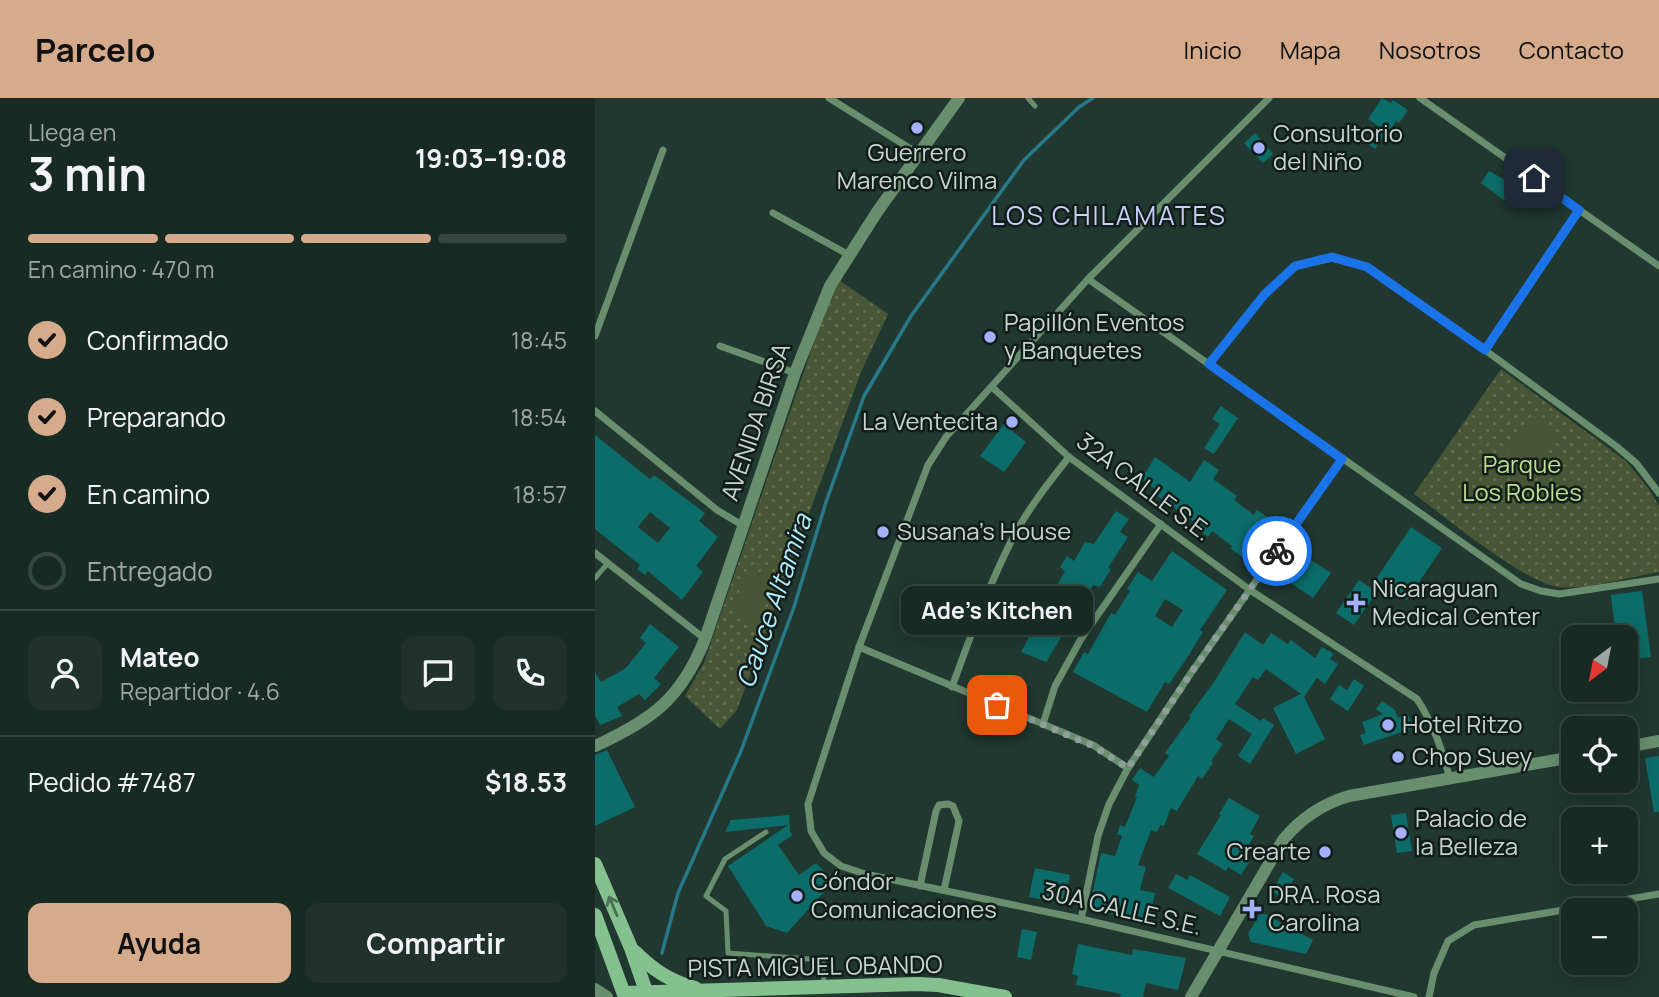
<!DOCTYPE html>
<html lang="es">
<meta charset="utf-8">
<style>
body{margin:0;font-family:Manrope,sans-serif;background:#21322c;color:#f1f3f6;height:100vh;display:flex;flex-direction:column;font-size:26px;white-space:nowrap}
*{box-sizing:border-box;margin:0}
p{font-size:23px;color:#9fa7a6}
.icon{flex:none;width:38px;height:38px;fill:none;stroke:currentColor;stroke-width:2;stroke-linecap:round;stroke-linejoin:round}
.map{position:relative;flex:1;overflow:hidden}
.sheet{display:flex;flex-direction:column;background:#182a24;width:595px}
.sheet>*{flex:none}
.needle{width:46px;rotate:212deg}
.controls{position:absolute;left:966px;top:527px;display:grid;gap:14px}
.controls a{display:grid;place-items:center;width:77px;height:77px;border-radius:14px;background:#182a24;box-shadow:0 4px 18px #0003,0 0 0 2px #364641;font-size:35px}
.pin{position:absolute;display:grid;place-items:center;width:60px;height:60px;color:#fff;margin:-30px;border-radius:14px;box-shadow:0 4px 10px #0006}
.courier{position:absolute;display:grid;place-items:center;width:70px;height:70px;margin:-35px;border:5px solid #1a73e8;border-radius:50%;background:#fff;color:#222;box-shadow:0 2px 9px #0007}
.bubble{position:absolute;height:49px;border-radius:14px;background:#182a24;box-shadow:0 4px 18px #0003,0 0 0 2px #364641;font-size:23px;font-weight:700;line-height:49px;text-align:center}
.summary em{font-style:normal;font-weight:700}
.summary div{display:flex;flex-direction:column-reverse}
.summary{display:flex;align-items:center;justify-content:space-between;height:119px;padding:0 28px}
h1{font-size:46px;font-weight:700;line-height:52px}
.bar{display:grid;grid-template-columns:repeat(4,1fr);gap:10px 7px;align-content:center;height:84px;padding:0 28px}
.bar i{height:9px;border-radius:5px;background:#364641}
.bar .active{background:#d6ab8b}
.bar p{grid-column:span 4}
.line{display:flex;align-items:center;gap:18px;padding:0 28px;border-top:2px solid #364641}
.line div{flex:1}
.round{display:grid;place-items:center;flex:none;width:74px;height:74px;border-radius:14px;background:#21322c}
ol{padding:0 28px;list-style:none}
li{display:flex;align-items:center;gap:21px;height:77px}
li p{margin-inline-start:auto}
li .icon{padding:7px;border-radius:50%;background:#d6ab8b;color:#111;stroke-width:4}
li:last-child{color:#9fa7a6}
li i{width:38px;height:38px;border:4px solid #364641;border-radius:50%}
.cta{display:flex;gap:14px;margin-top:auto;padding:14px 28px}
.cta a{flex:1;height:80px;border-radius:14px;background:#d6ab8b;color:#111;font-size:28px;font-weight:700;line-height:80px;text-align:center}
.cta a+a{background:#21322c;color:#f1f3f6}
header{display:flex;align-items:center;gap:42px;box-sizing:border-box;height:98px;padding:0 35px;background:#d6ab8b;color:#111}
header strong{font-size:33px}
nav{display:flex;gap:38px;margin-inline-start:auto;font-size:24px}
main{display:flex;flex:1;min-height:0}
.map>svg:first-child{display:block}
.grass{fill:url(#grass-dots)}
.garden{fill:#485635}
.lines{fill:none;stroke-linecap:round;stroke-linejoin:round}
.stream{stroke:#277988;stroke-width:3.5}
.building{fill:#0c6c69;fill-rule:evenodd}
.service{stroke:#688e6e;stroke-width:5}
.minor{stroke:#688e6e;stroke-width:7}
.tertiary{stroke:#688e6e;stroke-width:12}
.secondary{stroke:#85c18f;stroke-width:14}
.oneway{stroke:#4c6f54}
.done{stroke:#8d9f98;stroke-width:7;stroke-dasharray:0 12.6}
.route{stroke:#1a73e8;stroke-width:9}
.poi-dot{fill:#a4b1fc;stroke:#121d19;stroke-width:2.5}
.labels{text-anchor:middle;stroke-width:5;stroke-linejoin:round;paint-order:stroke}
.poi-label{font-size:24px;fill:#c8d6d0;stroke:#121d19;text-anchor:start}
.street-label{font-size:24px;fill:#c8d6d0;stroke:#121d19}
.park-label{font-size:24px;fill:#bddf90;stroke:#121d19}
.neighbourhood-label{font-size:26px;letter-spacing:2px;fill:#c7d0fb;stroke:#121d19}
.water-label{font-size:26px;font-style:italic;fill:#afeefc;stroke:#121d19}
</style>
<header>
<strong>Parcelo</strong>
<nav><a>Inicio</a><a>Mapa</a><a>Nosotros</a><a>Contacto</a></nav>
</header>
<main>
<section class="sheet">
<div class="summary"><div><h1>3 min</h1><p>Llega en</p></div><em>19:03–19:08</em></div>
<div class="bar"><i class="active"></i><i class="active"></i><i class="active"></i><i></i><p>En camino · 470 m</p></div>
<ol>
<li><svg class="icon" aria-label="check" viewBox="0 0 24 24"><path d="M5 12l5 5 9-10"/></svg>Confirmado<p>18:45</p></li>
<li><svg class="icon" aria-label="check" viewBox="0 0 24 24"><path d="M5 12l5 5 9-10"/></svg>Preparando<p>18:54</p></li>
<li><svg class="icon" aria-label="check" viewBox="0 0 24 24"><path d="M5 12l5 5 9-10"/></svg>En camino<p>18:57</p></li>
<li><i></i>Entregado</li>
</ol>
<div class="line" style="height:126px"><a class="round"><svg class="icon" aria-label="person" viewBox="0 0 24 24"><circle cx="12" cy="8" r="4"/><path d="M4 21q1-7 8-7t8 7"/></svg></a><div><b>Mateo</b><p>Repartidor · 4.6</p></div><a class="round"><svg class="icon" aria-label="chat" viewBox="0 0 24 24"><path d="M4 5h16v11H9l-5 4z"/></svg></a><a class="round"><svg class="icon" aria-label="phone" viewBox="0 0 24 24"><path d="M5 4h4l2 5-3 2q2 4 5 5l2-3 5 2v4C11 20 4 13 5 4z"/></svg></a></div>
<div class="line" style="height:91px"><div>Pedido #7487</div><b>$18.53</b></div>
<div class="cta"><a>Ayuda</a><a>Compartir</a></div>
</section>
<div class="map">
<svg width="1064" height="899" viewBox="0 0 1064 899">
<defs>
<pattern id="grass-dots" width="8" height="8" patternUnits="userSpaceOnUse" patternTransform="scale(1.75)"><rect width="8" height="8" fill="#485635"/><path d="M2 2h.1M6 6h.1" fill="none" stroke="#616e51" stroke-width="1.8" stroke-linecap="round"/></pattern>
</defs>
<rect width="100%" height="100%" fill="#203830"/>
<g class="grass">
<path d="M241,180L293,216L266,274L142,612L125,631L90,598L109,565Z"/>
<path d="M906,271L1031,363L1054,391L1064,408V474C1035,479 991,492 963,489C930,485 849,418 819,396Z"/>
</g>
<g class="garden">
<path d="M936,320L962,339L928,387L902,369Z"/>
<path d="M152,471L180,480L164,528L136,518Z"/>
</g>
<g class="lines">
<path class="stream" d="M67,855L83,795L146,653L199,509L231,404L269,298L316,218L429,62L484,9L498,0"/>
</g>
<g class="building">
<path d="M787,0L796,5L798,2L813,12L804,25L801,23L795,32L793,31L780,51L772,45L783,28L773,21Z"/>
<path d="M660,35L678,56L668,65L649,45Z"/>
<path d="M894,73L919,87L909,102L886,85Z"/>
<path d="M626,308L643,320L619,356L609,350L625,326L617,321Z"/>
<path d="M409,326L431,344L409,374L385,358Z"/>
<path d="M0,337L55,381L59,377L110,415L104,423L123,439L101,468L108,474L87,502L53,473L50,477L42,471L45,467L0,431ZM55,414L75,430L63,445L43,429Z"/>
<path d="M560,359L595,384L609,362L624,372L618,381L642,398L639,402L659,417L662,412L681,425L654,464L636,451L637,448L617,433L613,439L596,426L598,423L562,398L565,394L546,382Z"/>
<path d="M521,413L534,421L525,434L533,439L513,470L516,471L505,489L498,487L451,564L426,554L440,528L448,533L457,517L455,515L456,513L450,509L470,473L465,469L472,458L479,463L490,444L499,446Z"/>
<path d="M816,429L847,450L812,502L781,481Z"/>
<path d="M577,453L632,492L605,532L608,534L592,560L574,586L570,584L552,614L478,574L489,554L493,556L516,515L520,517L535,493L532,491L543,474L557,483ZM570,501L588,512L577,529L560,518Z"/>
<path d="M702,453L736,475L718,500L685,478Z"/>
<path d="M764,482L782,494L759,527L741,515Z"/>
<path d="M1047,493L1056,559L1031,562V539H1021L1016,497Z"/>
<path d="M55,526L84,549L59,580L66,586L50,602L44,596L22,609L27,618L5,627L0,617V574L6,584L31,570L51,545L45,540Z"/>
<path d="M650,534L668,547L676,535L693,546L696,542L720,560L727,549L739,556L735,561L743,566L730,586L722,580L709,599L730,641L701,656L678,610L706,596L671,571L663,582L658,579L640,606L666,623L668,620L679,627L655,666L643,658L657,636L634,621L621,641L628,646L616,663L618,665L607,681L603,678L582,713L576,710L569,728L565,727L562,734L556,732L543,767L551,769L545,792L560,795L555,821L525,815L524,818L494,811L506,755L520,758L527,738L522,736L525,727L530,729L542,699L540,698L544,687L537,682L545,670L559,679L574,658L570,655L596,619L594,618L619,584Z"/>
<path d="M759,581L769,588L753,613L735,601L744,587L752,592Z"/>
<path d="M787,603L800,612L803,620L813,616L818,630L769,647L765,637L771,635L767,624L788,616L781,611Z"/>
<path d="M12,652L40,709L0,728V657Z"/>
<path d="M1064,658V714H1059L1050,660Z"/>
<path d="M634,700L665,718L655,736L659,738L647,758L655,763L646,777L633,769L631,773L602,756L626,717L624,716Z"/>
<path d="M811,715L817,753L802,755L796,717Z"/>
<path d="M194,717L195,734L198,737L183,747L204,777L221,765L239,783L192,835L171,828L133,768L193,727L130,734L136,722Z"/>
<path d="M440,770L475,777L469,806L434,799Z"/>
<path d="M688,774L699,781L687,800L677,793Z"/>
<path d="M581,776L592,782L595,777L635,799L625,818L573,790Z"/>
<path d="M666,814L718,842L711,856L656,844L653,836Z"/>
<path d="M427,831L442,834L436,862L422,859Z"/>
<path d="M483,846L537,857L538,851L591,860L583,892L551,885L548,899H525L526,896L481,887L483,878L477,876Z"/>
</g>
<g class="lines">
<g class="service">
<path d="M433,0L440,8"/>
<path d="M0,480L13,465"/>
<path d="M171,734L130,761L111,798L131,813L133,855L228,862L229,889"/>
</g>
<g class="minor">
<path d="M234,0L324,56"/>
<path d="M674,0L493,181L351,339L333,367L264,549L213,706L216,733L229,755L246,768L270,776L486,821L819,899"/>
<path d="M825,0L1064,168"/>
<path d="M178,115L254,157"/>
<path d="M493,181L926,486L946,493L964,496L1064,481"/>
<path d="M0,238L68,52"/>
<path d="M125,248L200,275"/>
<path d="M890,252L984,112"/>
<path d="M614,266L669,197L700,168L737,160L773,169L890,252L1021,348L1041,365L1064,395"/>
<path d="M397,289L474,359L655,492L822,601C839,627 847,652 855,681"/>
<path d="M0,313L122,412L147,427"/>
<path d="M0,455L110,541"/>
<path d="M264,549L498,647L533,670"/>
<path d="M357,589C376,537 395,483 421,434C436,407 455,383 474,359"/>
<path d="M448,626L460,588L486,541L566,426"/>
<path d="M325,788L341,713L344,707L353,706L358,708L364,723L349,792"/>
<path d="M486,821L503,738L514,706L533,670L596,575L747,361"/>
<path d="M834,899L839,875L853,843L879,827L1064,796"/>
</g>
<g class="tertiary">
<path d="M0,648C57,622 86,601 110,541L200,275L235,188L282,114L364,0"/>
<path d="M1031,649L1064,643"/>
<path d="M0,891L12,899"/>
<path d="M596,899L688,742C706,720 727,706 754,698L978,659"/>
</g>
<g class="secondary">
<path d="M0,766L36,850L53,899"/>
<path d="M0,817L30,899"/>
<path d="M40,854C58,872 75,883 100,890"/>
<path d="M29,895L322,886L343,887L410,899"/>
</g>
</g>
<defs><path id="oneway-shaft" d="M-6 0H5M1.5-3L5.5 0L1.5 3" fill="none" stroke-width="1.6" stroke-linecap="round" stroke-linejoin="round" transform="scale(1.75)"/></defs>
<use class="oneway" href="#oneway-shaft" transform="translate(18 808) rotate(-113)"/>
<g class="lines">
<path class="done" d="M402,607L498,648L533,670L596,575L682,453"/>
<path class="route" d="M682,453L747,361L614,266L669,197L700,168L737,159L772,169L890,252L984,112L939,80"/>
</g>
<g class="poi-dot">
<circle cx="322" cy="30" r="7"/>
<circle cx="664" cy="50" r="7"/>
<circle cx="395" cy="239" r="7"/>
<circle cx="417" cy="324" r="7"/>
<circle cx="288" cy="434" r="7"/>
<path d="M757.5 494.5h7v7h7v7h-7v7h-7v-7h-7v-7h7z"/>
<circle cx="793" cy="627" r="7"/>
<circle cx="803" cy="659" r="7"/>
<circle cx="806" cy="735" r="7"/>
<circle cx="730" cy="754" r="7"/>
<circle cx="202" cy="798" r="7"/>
<path d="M653.5 800.5h7v7h7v7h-7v7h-7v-7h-7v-7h7z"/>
</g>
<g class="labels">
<g class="poi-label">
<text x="678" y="44">Consultorio<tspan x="678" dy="28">del Niño</tspan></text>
<text x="322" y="63" text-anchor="middle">Guerrero<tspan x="322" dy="28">Marenco Vilma</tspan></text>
<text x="409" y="233">Papillón Eventos<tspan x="409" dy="28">y Banquetes</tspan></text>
<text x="403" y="332" text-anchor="end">La Ventecita</text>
<text x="302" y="442">Susana's House</text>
<text x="777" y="499">Nicaraguan<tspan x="777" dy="28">Medical Center</tspan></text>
<text x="807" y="635">Hotel Ritzo</text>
<text x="817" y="667">Chop Suey</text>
<text x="820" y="729">Palacio de<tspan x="820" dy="28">la Belleza</tspan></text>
<text x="716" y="762" text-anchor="end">Crearte</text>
<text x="216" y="792">Cóndor<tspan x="216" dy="28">Comunicaciones</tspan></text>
<text x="673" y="805">DRA. Rosa<tspan x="673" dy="28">Carolina</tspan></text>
</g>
<g class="street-label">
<text transform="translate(161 324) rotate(-71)" y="8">AVENIDA BIRSA</text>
<text transform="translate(549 389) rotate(37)" y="8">32A CALLE S.E.</text>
<text transform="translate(527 811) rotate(13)" y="8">30A CALLE S.E.</text>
<text transform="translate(220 869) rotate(-1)" y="8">PISTA MIGUEL OBANDO</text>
</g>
<g class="park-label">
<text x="927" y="375">Parque<tspan x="927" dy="28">Los Robles</tspan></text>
</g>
<g class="neighbourhood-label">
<text x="514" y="127">LOS CHILAMATES</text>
</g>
<g class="water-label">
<text transform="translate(179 503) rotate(-71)" y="9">Cauce Altamira</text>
</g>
</g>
</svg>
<div class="controls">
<a><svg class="needle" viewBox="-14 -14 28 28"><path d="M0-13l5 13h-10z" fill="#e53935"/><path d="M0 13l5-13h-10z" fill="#9fa7a6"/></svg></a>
<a><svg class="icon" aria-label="locate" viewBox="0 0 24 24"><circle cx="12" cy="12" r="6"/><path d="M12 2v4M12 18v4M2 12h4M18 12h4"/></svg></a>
<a>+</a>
<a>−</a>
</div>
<div class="pin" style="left:402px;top:607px;background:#ea580c"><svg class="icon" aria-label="bag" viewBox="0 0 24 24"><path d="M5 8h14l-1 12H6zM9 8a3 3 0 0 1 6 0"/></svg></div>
<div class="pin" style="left:939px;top:80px;background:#1f2937"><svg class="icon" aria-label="home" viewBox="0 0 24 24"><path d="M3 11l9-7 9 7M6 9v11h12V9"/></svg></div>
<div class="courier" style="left:682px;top:453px"><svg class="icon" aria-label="bike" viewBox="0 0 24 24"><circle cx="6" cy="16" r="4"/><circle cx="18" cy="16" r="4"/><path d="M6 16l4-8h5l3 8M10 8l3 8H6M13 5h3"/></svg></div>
<div class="bubble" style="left:306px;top:488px;width:192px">Ade's Kitchen</div>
</div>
</main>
